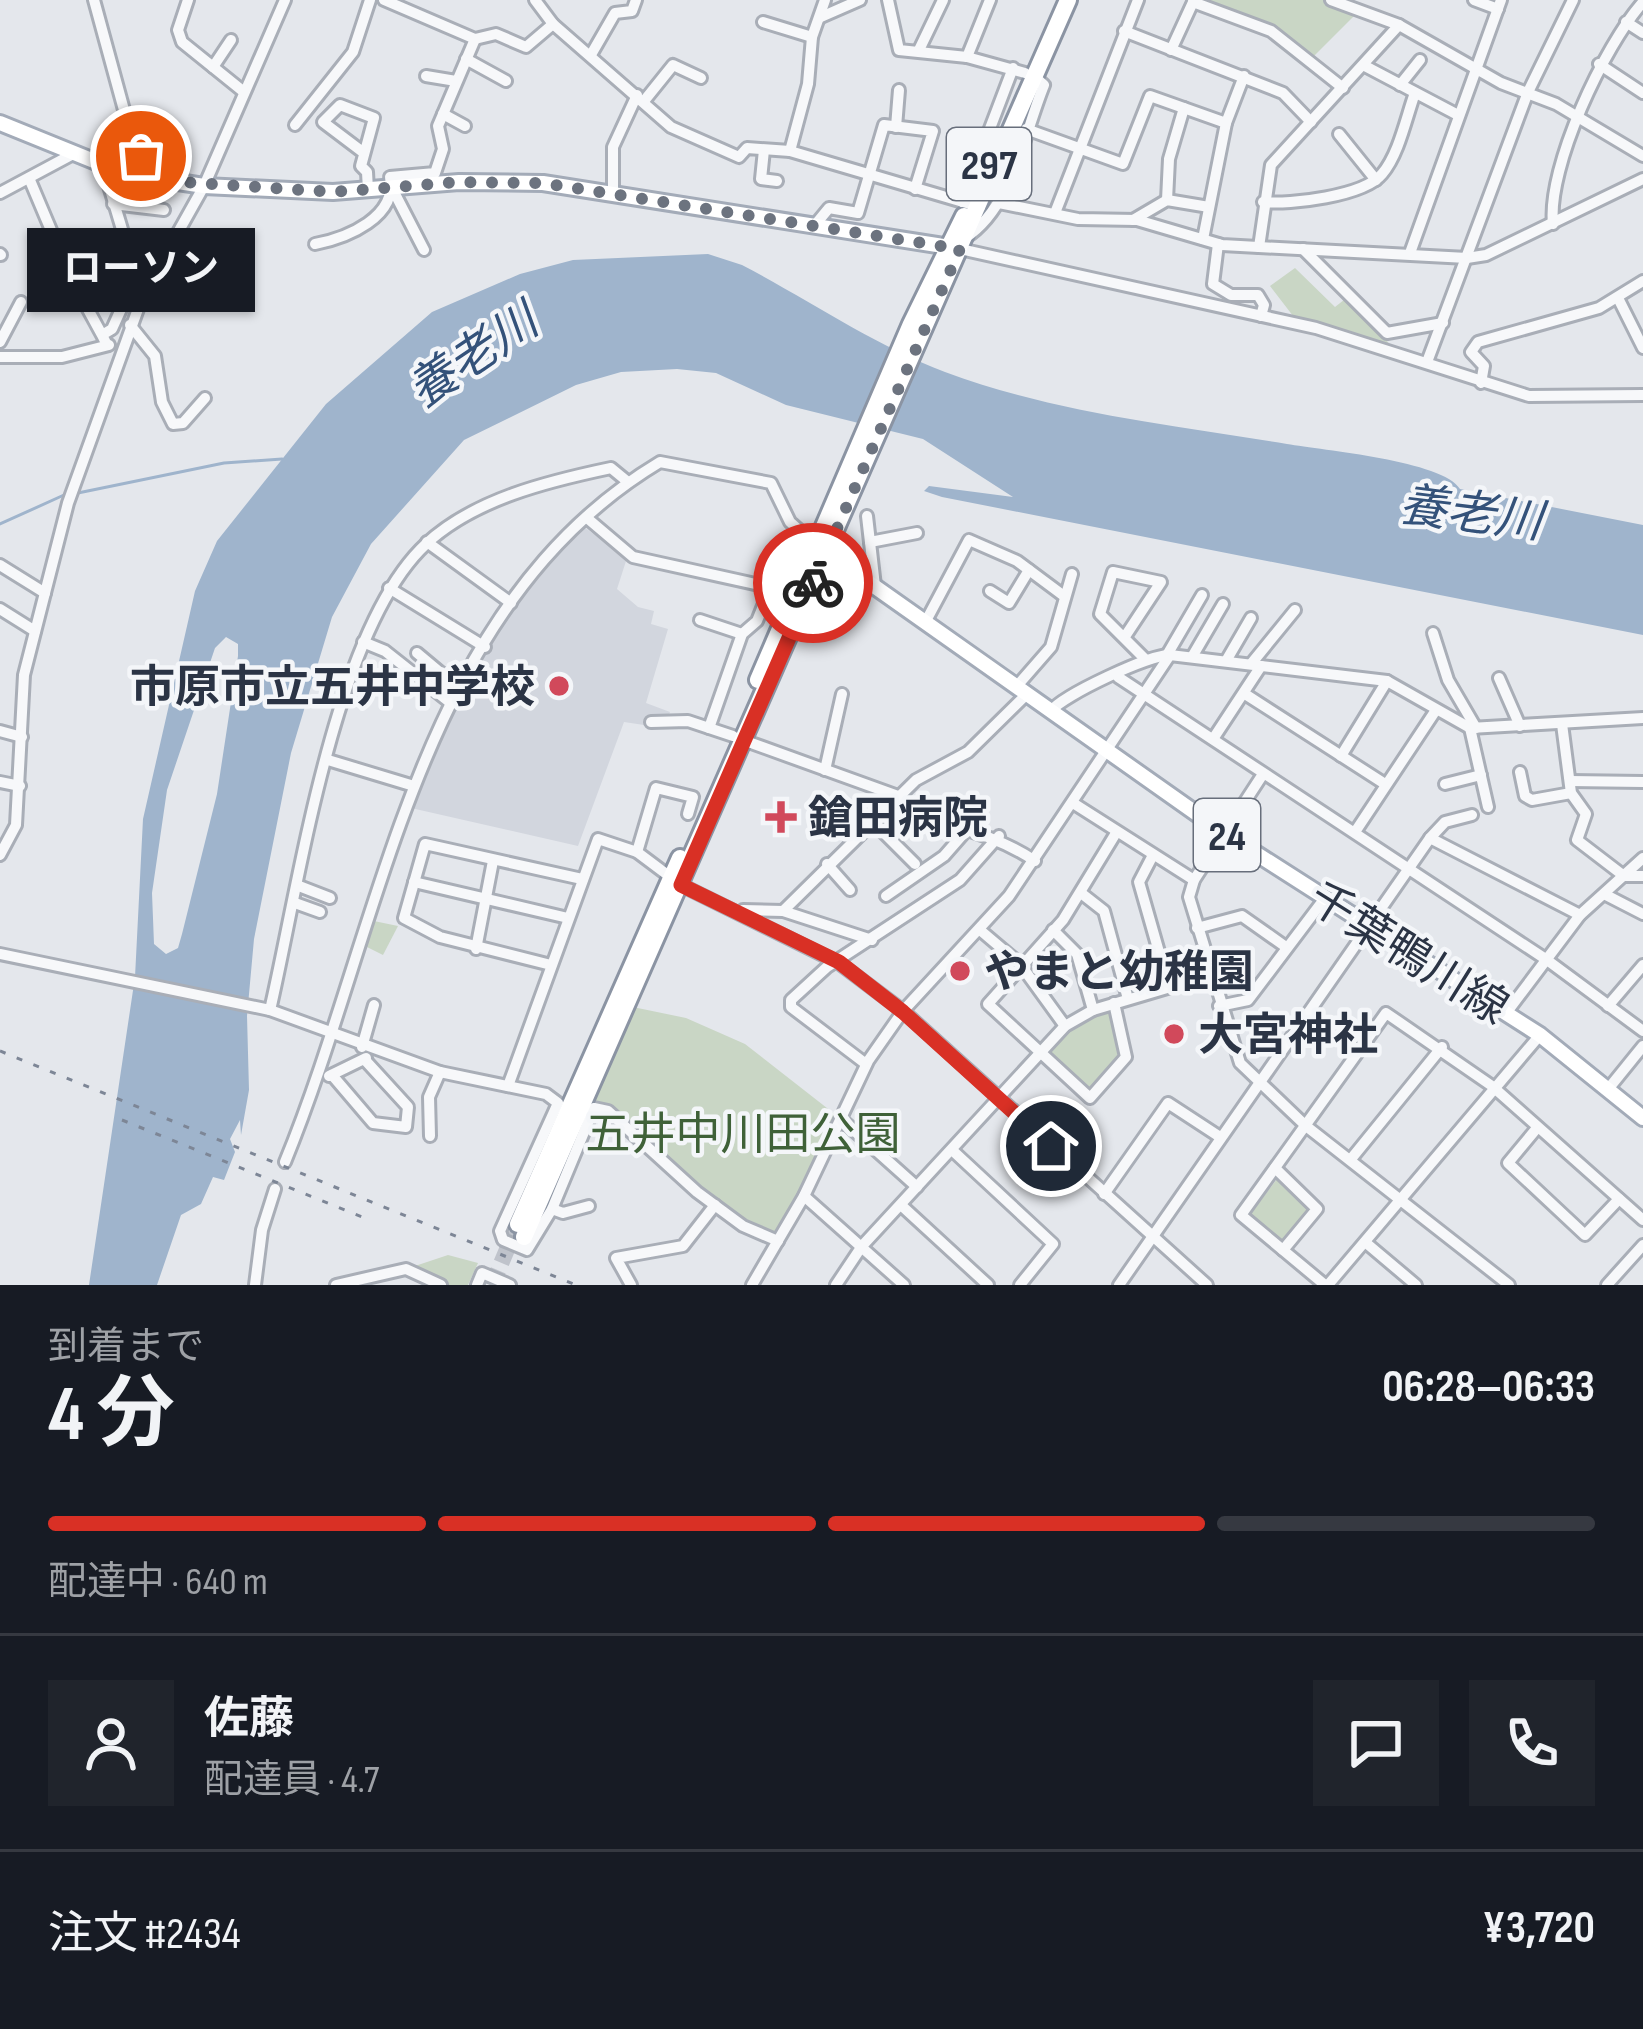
<!DOCTYPE html>
<html lang="ja">
<meta charset="utf-8">
<style>
body{margin:0;font-family:"Sofia Sans Condensed","Noto Sans JP",sans-serif;background:#20242c;color:#f1f3f6;height:100vh;display:flex;flex-direction:column;font-size:45px;white-space:nowrap}
*{box-sizing:border-box;margin:0}
p{font-size:39px;color:#9ea1a6}
.icon{flex:none;width:66px;height:66px;fill:none;stroke:currentColor;stroke-width:2;stroke-linecap:round;stroke-linejoin:round}
.map{position:relative;height:1285px;overflow:hidden}
.drawer{display:flex;flex-direction:column;background:#171b24;flex:1}
.drawer>*{flex:none}
.pin{position:absolute;display:grid;place-items:center;width:102px;height:102px;color:#fff;margin:-51px;border:6px solid #fff;border-radius:50%;box-shadow:0 3px 12px #0007}
.courier{position:absolute;display:grid;place-items:center;width:120px;height:120px;margin:-60px;border:9px solid #d93025;border-radius:50%;background:#fff;color:#222;box-shadow:0 3px 15px #0007}
.bubble{position:absolute;height:84px;border-radius:0px;background:#171b24;box-shadow:0 3px 9px #0004;font-size:39px;font-weight:700;line-height:84px;text-align:center}
.summary em{font-style:normal;font-weight:700}
.summary div{display:flex;flex-direction:column-reverse}
.summary{display:flex;align-items:center;justify-content:space-between;height:204px;padding:0 48px}
h1{font-size:78px;font-weight:700;line-height:90px}
.bar{display:grid;grid-template-columns:repeat(4,1fr);gap:18px 12px;align-content:center;height:144px;padding:0 48px}
.bar i{height:15px;border-radius:9px;background:#363941}
.bar .on{background:#d93025}
.bar p{grid-column:span 4}
.line{display:flex;align-items:center;gap:30px;padding:0 48px;border-top:3px solid #363941}
.line div{flex:1}
.round{display:grid;place-items:center;flex:none;width:126px;height:126px;border-radius:0px;background:#20242c}
.map>svg:first-child{display:block}
.built{fill:#d2d6de}
.green{fill:#c9d6c5}
.water{fill:#9fb4cc;fill-rule:evenodd}
.lines{fill:none;stroke-linecap:round;stroke-linejoin:round}
.stream{stroke:#9fb4cc;stroke-width:3}
.highway-tunnel{stroke:#bfc3cb;stroke-width:16;stroke-dasharray:16 8;stroke-linecap:butt}
.minor-casing{stroke:#a9aeb7;stroke-width:16}
.major-casing{stroke:#a3abb8;stroke-width:20}
.highway-casing{stroke:#8b94a3;stroke-width:22}
.minor{stroke:#f7f8fa;stroke-width:10}
.major{stroke:#fff;stroke-width:14}
.highway{stroke:#fff;stroke-width:16}
.rail{stroke:#7d8696;stroke-width:3;stroke-dasharray:6 12;stroke-linecap:butt}
.done{stroke:#6c737f;stroke-width:12;stroke-dasharray:0 21.6}
.route{stroke:#d93025;stroke-width:15}
.poi-dot{fill:#d1495b;stroke:#f4f6f9;stroke-width:4.5}
.labels{text-anchor:middle;stroke-width:9;stroke-linejoin:round;paint-order:stroke}
.shield{fill:#f4f6f9;stroke:#676e7b;stroke-width:3}
.shield-label{font-size:42px;font-weight:bold;fill:#2b3445}
.poi-label{font-size:45px;font-weight:bold;fill:#2b3445;stroke:#f4f6f9;text-anchor:start}
.street-label{font-size:45px;fill:#2b3445;stroke:#f4f6f9}
.park-label{font-size:45px;fill:#3f6138;stroke:#f4f6f9}
.water-label{font-size:48px;font-style:italic;fill:#34527a;stroke:#f4f6f9}
</style>
<div class="map">
<svg width="1643" height="1285" viewBox="0 0 1643 1285">
<rect width="100%" height="100%" fill="#e4e7ec"/>
<path class="built" d="M584,527L627,558L617,589L638,607L654,611L651,624L668,629L646,703L670,712L664,728L624,722L578,846L411,808L438,733L513,606L558,544Z"/>
<g class="green">
<path d="M1194,0H1332L1360,10L1310,60L1287,41Z"/>
<path d="M1295,268L1335,307L1349,296L1397,353L1300,325L1270,286Z"/>
<path d="M369,920L398,926L383,955L361,944Z"/>
<path d="M628,1006L686,1018L745,1044L841,1119L778,1241L743,1226L608,1111L584,1102Z"/>
<path d="M1108,1011L1122,1055L1091,1088L1085,1087L1049,1053L1070,1030Z"/>
<path d="M1280,1175L1312,1209L1283,1243L1249,1216Z"/>
<path d="M448,1255L478,1263L468,1285H440L406,1269Z"/>
</g>
<path class="water" d="M708,254L742,265C809,300 874,345 945,372C1055,413 1172,425 1287,444C1322,450 1444,461 1460,489L1643,525V635L942,497L924,491L929,486L1013,497L923,439L786,405L716,373L677,369L621,372L576,385L464,440L371,544L332,617L291,753L254,939L247,1016L249,1090L241,1135L240,1120L230,1139L235,1152L224,1180L213,1177L201,1204L181,1215L157,1285H89L135,977L143,819L195,591L217,541L326,404L432,312L520,274L573,260ZM226,637L238,644V656L217,794L182,934L178,948L166,954L154,944L152,893L167,790L215,648Z"/>
<g class="lines">
<g class="stream">
<path d="M73,494L224,463L282,459"/>
<path d="M0,524L64,495"/>
</g>
<path class="highway-tunnel" d="M492,1285L514,1233"/>
<defs>
<g id="minor">
<path d="M94,0L130,132L152,179"/>
<path d="M188,0L178,30L182,42L244,92"/>
<path d="M384,0L475,39L496,34L526,47L553,24"/>
<path d="M535,0L553,24L671,127L739,157L747,148L790,151L980,207"/>
<path d="M888,0L899,50L967,57L1025,73"/>
<path d="M1331,0L1399,25L1501,83L1556,104L1643,156"/>
<path d="M1474,0L1498,9"/>
<path d="M1193,2L1271,31L1343,88"/>
<path d="M821,17L860,0"/>
<path d="M763,22L812,37"/>
<path d="M1626,22L1643,33"/>
<path d="M1124,31L1283,93L1311,122"/>
<path d="M919,50L943,0"/>
<path d="M1171,50L1194,0"/>
<path d="M592,53L615,13L632,11L636,0"/>
<path d="M967,57L990,0"/>
<path d="M466,59L506,81"/>
<path d="M1599,64L1643,93"/>
<path d="M1365,66L1458,115"/>
<path d="M213,67L231,40"/>
<path d="M426,76L456,81"/>
<path d="M1400,85L1420,60"/>
<path d="M644,101L673,65L701,78"/>
<path d="M443,114L465,126"/>
<path d="M295,125L353,52L370,0"/>
<path d="M896,127L899,90"/>
<path d="M1026,129L1123,164L1150,96L1226,123"/>
<path d="M1339,134L1376,180"/>
<path d="M764,150L761,179L777,181"/>
<path d="M790,151L808,84L812,37L825,0"/>
<path d="M364,153L323,122L340,105L374,118L361,166L367,172L368,190"/>
<path d="M103,166L127,246L166,252"/>
<path d="M29,178L56,242"/>
<path d="M392,188L424,250"/>
<path d="M613,192V147L637,95"/>
<path d="M0,193L73,154"/>
<path d="M1167,200L1169,159L1184,108"/>
<path d="M962,202L1013,68"/>
<path d="M1263,202C1290,205 1364,196 1382,174C1399,154 1406,118 1415,93"/>
<path d="M999,203L1078,219L1137,220L1222,245L1467,258L1486,255L1643,179"/>
<path d="M113,204L164,210"/>
<path d="M1055,213L1138,0"/>
<path d="M1133,220L1167,200L1209,207"/>
<path d="M1553,224C1547,167 1604,46 1643,2"/>
<path d="M815,225L829,208L858,213L884,125L933,131L915,189"/>
<path d="M965,238C1012,208 1024,134 1044,85L1035,77"/>
<path d="M1203,239L1226,123L1244,76"/>
<path d="M315,244C347,238 398,217 390,177L435,173L443,149L438,126L475,39"/>
<path d="M1218,244L1213,284L1231,295H1258L1264,305L1261,316"/>
<path d="M1259,247L1271,165L1399,25"/>
<path d="M960,249L1316,328L1529,396L1643,395"/>
<path d="M1303,249L1387,333L1443,323"/>
<path d="M1410,253L1501,0"/>
<path d="M0,254L1,255"/>
<path d="M1618,298L1643,348"/>
<path d="M130,325L155,356L162,402L173,424L183,423L205,398"/>
<path d="M102,335L112,329L126,298L103,248L65,267L102,335L107,345"/>
<path d="M0,342L21,302"/>
<path d="M0,357H62L109,345"/>
<path d="M1427,362L1528,92L1573,0"/>
<path d="M1481,383L1484,366L1471,352L1478,342L1599,308L1643,281"/>
<path d="M867,516L875,586"/>
<path d="M587,518L633,557L796,593"/>
<path d="M427,542L511,603"/>
<path d="M870,542L917,533"/>
<path d="M0,565L45,593"/>
<path d="M389,588L485,647"/>
<path d="M990,591L1009,603L1029,570"/>
<path d="M0,609L35,631"/>
<path d="M927,619L969,540L1017,561L1064,596"/>
<path d="M700,620L742,634"/>
<path d="M1433,633L1448,680L1476,728"/>
<path d="M1124,638L1161,582L1113,572L1100,614L1146,660"/>
<path d="M363,642L385,651L452,704"/>
<path d="M417,653L460,689"/>
<path d="M1167,655L1202,595"/>
<path d="M1192,657L1223,604"/>
<path d="M1226,661L1251,618"/>
<path d="M1251,664L1295,610"/>
<path d="M1118,677L1547,960L1643,1031"/>
<path d="M1499,678L1520,726"/>
<path d="M1017,686L1051,647L1072,574"/>
<path d="M1245,694L1385,784"/>
<path d="M1051,711C1063,695 1151,654 1170,655L1387,681L1470,728L1643,718"/>
<path d="M651,722L688,721L733,736"/>
<path d="M1562,724L1571,793L1586,814L1577,840L1624,876H1643"/>
<path d="M709,728L742,634L757,621L771,586"/>
<path d="M1470,728L1488,807"/>
<path d="M0,731L22,737"/>
<path d="M1213,739L1261,666"/>
<path d="M743,740L898,796"/>
<path d="M1341,756L1387,681"/>
<path d="M328,760L414,786"/>
<path d="M825,770L842,694"/>
<path d="M1520,772L1525,796L1532,800L1571,793"/>
<path d="M1263,774L1194,880L1189,897L1240,1063L1306,1126L1509,1285"/>
<path d="M1570,781L1643,782"/>
<path d="M0,782L20,786"/>
<path d="M1445,784L1481,775"/>
<path d="M1073,803L1194,880"/>
<path d="M890,805C940,825 991,831 1035,861"/>
<path d="M874,823L915,864"/>
<path d="M1355,832L1436,710"/>
<path d="M1430,838L1580,915"/>
<path d="M637,852L656,788L693,797L688,814"/>
<path d="M0,855L16,825L24,675L68,503L143,295L204,186L285,0"/>
<path d="M1152,857L1139,882L1169,987"/>
<path d="M827,864L850,890"/>
<path d="M414,882L568,918"/>
<path d="M299,886L330,898"/>
<path d="M1081,893L1104,911L1128,999"/>
<path d="M1606,895L1643,914"/>
<path d="M886,896L944,856L965,832"/>
<path d="M295,903L320,912"/>
<path d="M743,910L783,911L872,940"/>
<path d="M783,911L916,780L968,752L1028,693"/>
<path d="M1197,928L1242,916L1286,947"/>
<path d="M980,930L1020,964L1065,1026"/>
<path d="M1053,930L1077,954L1093,1010"/>
<path d="M476,949L493,861"/>
<path d="M0,954L270,1010L440,1072L546,1094L558,1103L500,1231L503,1240L527,1250L552,1209L594,1108L608,1111L697,1192L743,1226L778,1241"/>
<path d="M551,965L440,937L404,918L425,844L582,879"/>
<path d="M1114,1003L1126,1057L1090,1098L988,1004L1063,920L1116,833"/>
<path d="M1219,1006L1248,1000L1325,898"/>
<path d="M1608,1006L1643,965"/>
<path d="M270,1010C299,886 334,629 426,544C474,499 549,481 611,468L628,482"/>
<path d="M1507,1012L1580,915L1643,858"/>
<path d="M362,1047L374,1005"/>
<path d="M866,1064L791,1007V1000L827,967L960,880L999,836"/>
<path d="M332,1075L373,1123L406,1127L408,1107L365,1060"/>
<path d="M329,1076L366,1058"/>
<path d="M508,1086L598,839L637,852L681,885L839,963L903,1011L1207,1285"/>
<path d="M1609,1088L1643,1046"/>
<path d="M841,1119L917,1187"/>
<path d="M1537,1128L1508,1163L1585,1235L1619,1199"/>
<path d="M430,1136L429,1097L440,1072"/>
<path d="M952,1150L1053,1244L1020,1285"/>
<path d="M1351,1159L1442,1047"/>
<path d="M285,1162C384,921 417,608 660,462L771,483L790,522L816,545"/>
<path d="M1275,1168L1317,1209L1283,1250"/>
<path d="M1104,1194L1168,1103L1220,1137"/>
<path d="M804,1196L904,1285"/>
<path d="M902,1206L988,1285"/>
<path d="M552,1209L563,1213L589,1206"/>
<path d="M1365,1242L1416,1285"/>
<path d="M255,1285L262,1230L275,1189"/>
<path d="M336,1285L406,1269L441,1285"/>
<path d="M477,1285L482,1273L510,1285"/>
<path d="M631,1285L616,1258L683,1246L715,1205"/>
<path d="M752,1285L804,1196L868,1061L903,1011L1009,896L1170,655"/>
<path d="M836,1285L862,1246L1065,1026L1093,1010L1211,975"/>
<path d="M1119,1285L1430,838L1445,822L1472,815"/>
<path d="M1325,1285L1241,1215L1386,1013L1492,1086L1643,1220"/>
<path d="M1328,1285L1540,1035"/>
<path d="M1607,1285L1643,1245"/>
</g>
<g id="major">
<path d="M0,123L126,174L204,186L333,192L459,182L543,183L956,248"/>
<path d="M820,548L1224,833L1540,1035L1643,1118"/>
</g>
<g id="highway">
<path d="M758,680L911,324L964,216"/>
<path d="M518,1224L680,858"/>
<path d="M524,1237L1068,0"/>
</g>
</defs>
<use href="#minor" class="minor-casing"/>
<use href="#major" class="major-casing"/>
<use href="#highway" class="highway-casing"/>
<use href="#minor" class="minor"/>
<use href="#major" class="major"/>
<use href="#highway" class="highway"/>
<g class="rail">
<path d="M0,1051L576,1285"/>
<path d="M122,1120L372,1221"/>
</g>
</g>
<g class="lines">
<path class="done" d="M141,156L152,180L333,192L459,182L543,183L960,249L813,583"/>
<path class="route" d="M813,583L681,885L839,962L903,1012L1051,1146"/>
</g>
<g class="poi-dot">
<circle cx="559" cy="686" r="12"/>
<path d="M775 799h12v12h12v12h-12v12h-12v-12h-12v-12h12z"/>
<circle cx="960" cy="971" r="12"/>
<circle cx="1174" cy="1034" r="12"/>
</g>
<g class="labels">
<g class="shield">
<rect x="947" y="128" width="84" height="72" rx="9"/>
<rect x="1194" y="799" width="66" height="72" rx="9"/>
</g>
<g class="shield-label">
<text x="989" y="179">297</text>
<text x="1227" y="850">24</text>
</g>
<g class="poi-label">
<text x="535" y="702" text-anchor="end">市原市立五井中学校</text>
<text x="808" y="833">鎗田病院</text>
<text x="984" y="987">やまと幼稚園</text>
<text x="1198" y="1050">大宮神社</text>
</g>
<g class="street-label">
<text transform="translate(1409 952) rotate(32)" y="16">千葉鴨川線</text>
</g>
<g class="park-label">
<text x="743" y="1149">五井中川田公園</text>
</g>
<g class="water-label">
<text transform="translate(472 355) rotate(-34)" y="17">養老川</text>
<text transform="translate(1471 512) rotate(7)" y="17">養老川</text>
</g>
</g>
</svg>
<div class="pin" style="left:141px;top:156px;background:#ea580c"><svg class="icon" aria-label="bag" viewBox="0 0 24 24"><path d="M5 8h14l-1 12H6zM9 8a3 3 0 0 1 6 0"/></svg></div>
<div class="pin" style="left:1051px;top:1146px;background:#1f2937"><svg class="icon" aria-label="home" viewBox="0 0 24 24"><path d="M3 11l9-7 9 7M6 9v11h12V9"/></svg></div>
<div class="courier" style="left:813px;top:583px"><svg class="icon" aria-label="bike" viewBox="0 0 24 24"><circle cx="6" cy="16" r="4"/><circle cx="18" cy="16" r="4"/><path d="M6 16l4-8h5l3 8M10 8l3 8H6M13 5h3"/></svg></div>
<div class="bubble" style="left:27px;top:228px;width:228px">ローソン</div>
</div>
<section class="drawer">
<div class="summary"><div><h1>4 分</h1><p>到着まで</p></div><em>06:28–06:33</em></div>
<div class="bar"><i class="on"></i><i class="on"></i><i class="on"></i><i></i><p>配達中 · 640 m</p></div>
<div class="line" style="height:216px"><a class="round"><svg class="icon" aria-label="person" viewBox="0 0 24 24"><circle cx="12" cy="8" r="4"/><path d="M4 21q1-7 8-7t8 7"/></svg></a><div><b>佐藤</b><p>配達員 · 4.7</p></div><a class="round"><svg class="icon" aria-label="chat" viewBox="0 0 24 24"><path d="M4 5h16v11H9l-5 4z"/></svg></a><a class="round"><svg class="icon" aria-label="phone" viewBox="0 0 24 24"><path d="M5 4h4l2 5-3 2q2 4 5 5l2-3 5 2v4C11 20 4 13 5 4z"/></svg></a></div>
<div class="line" style="height:156px"><div>注文 #2434</div><b>¥3,720</b></div>
</section>
